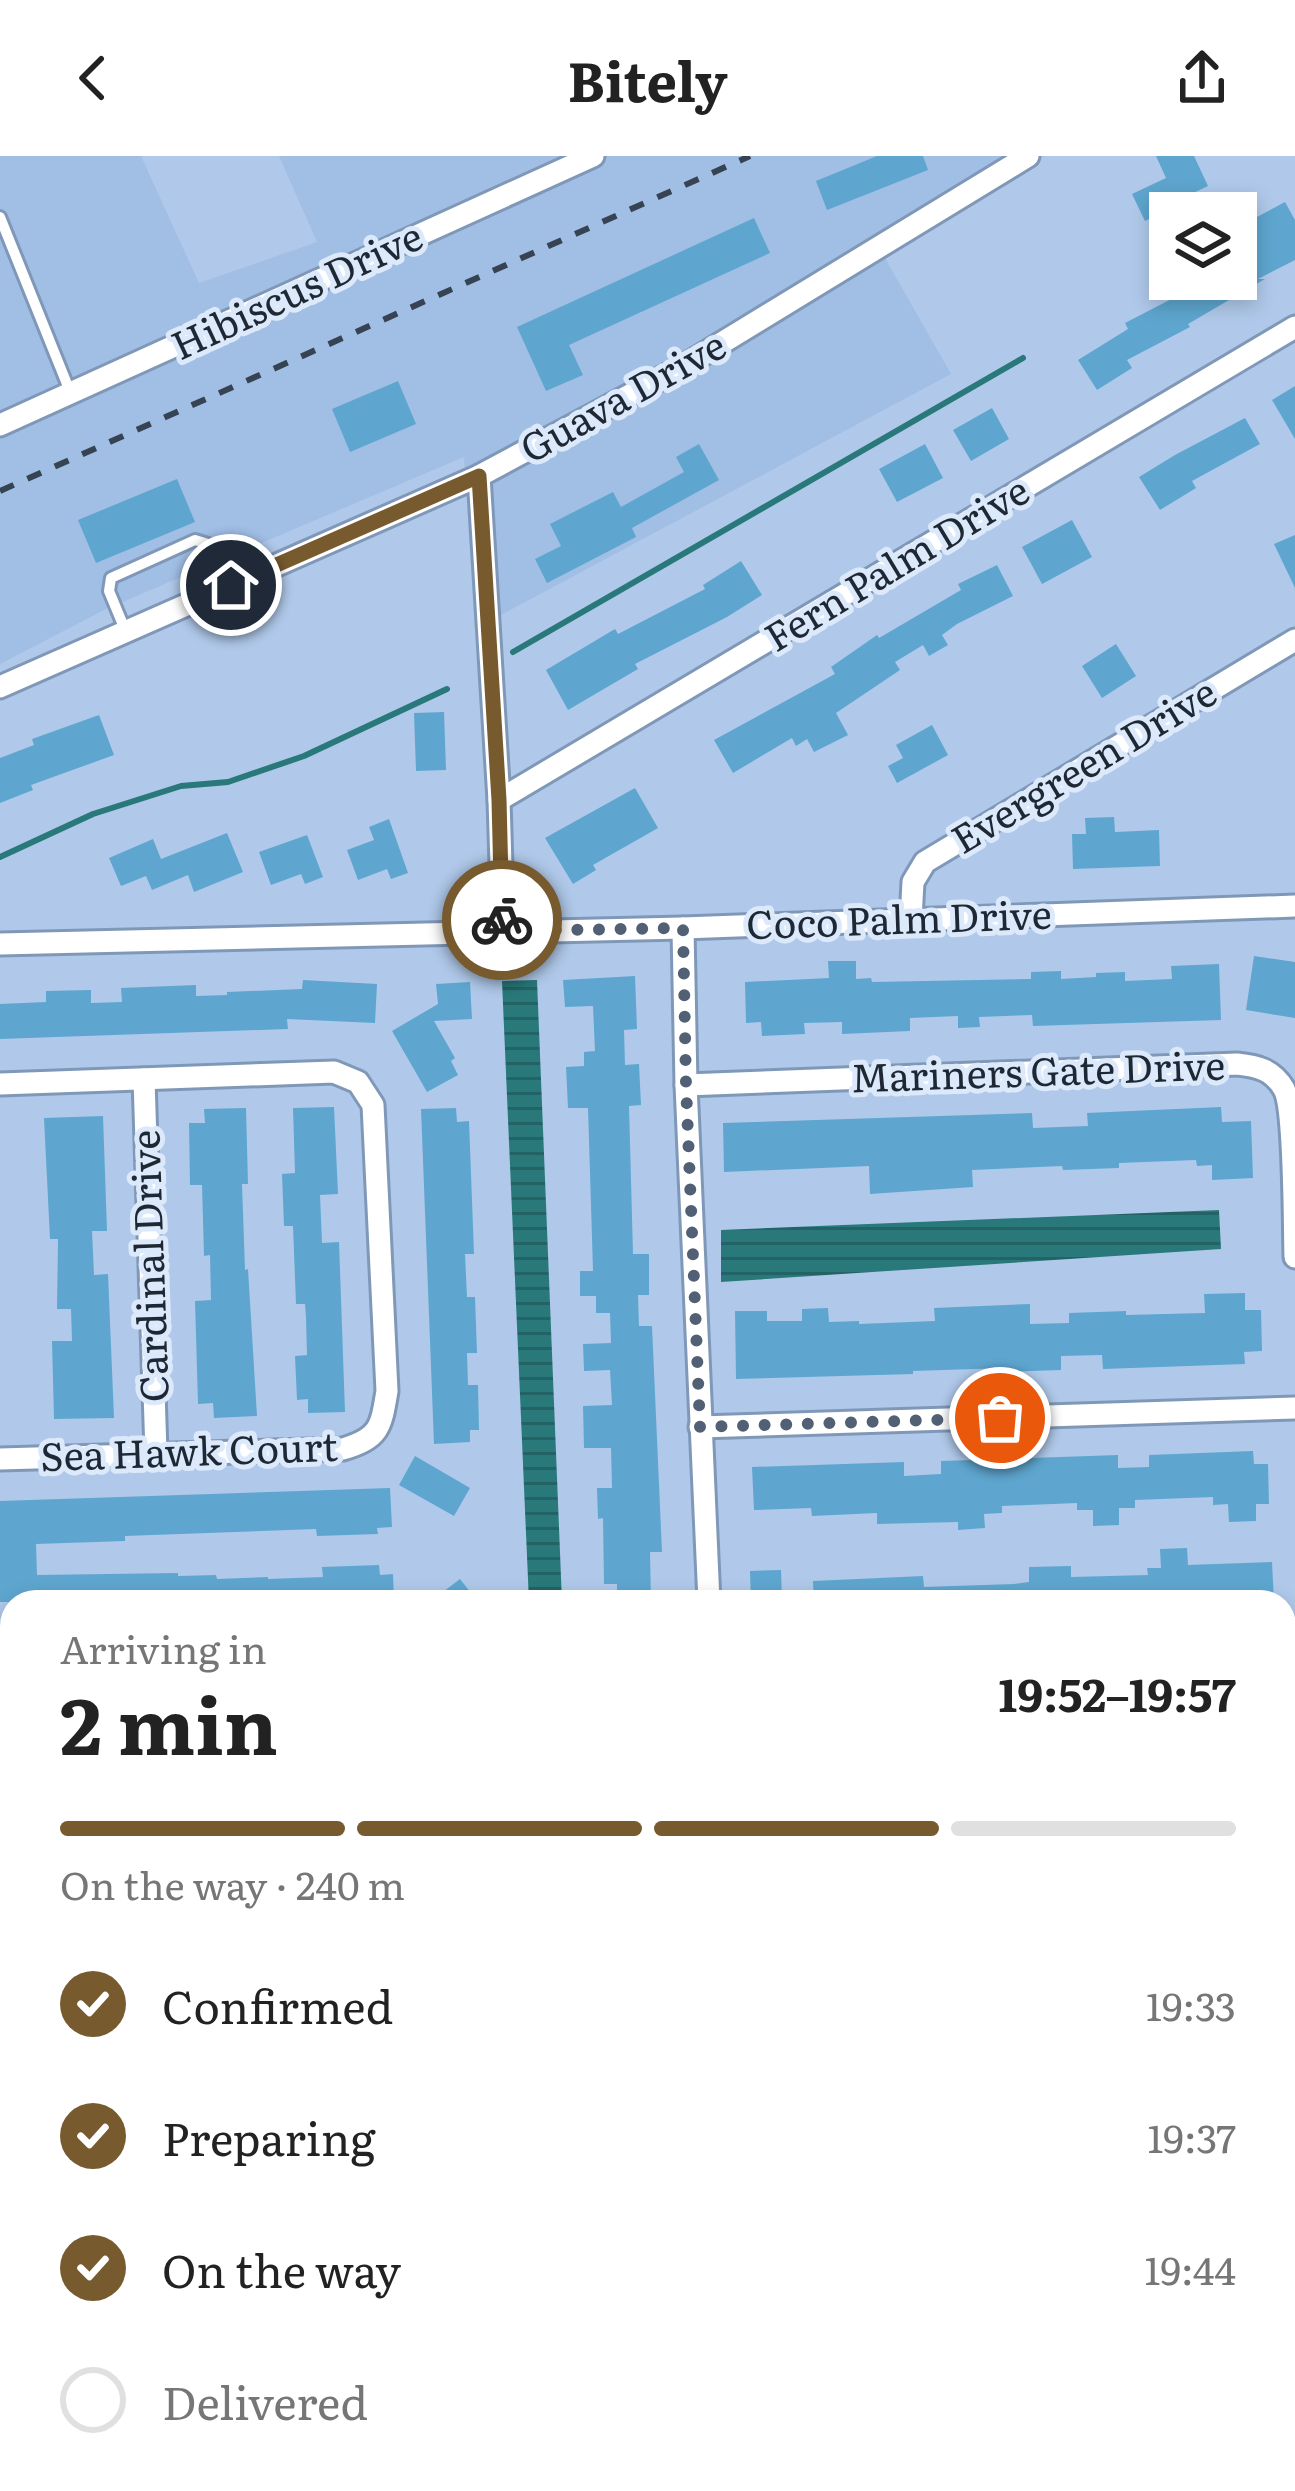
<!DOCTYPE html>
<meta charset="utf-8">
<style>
body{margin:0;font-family:Literata,serif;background:#f2f2f2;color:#222;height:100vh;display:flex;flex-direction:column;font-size:45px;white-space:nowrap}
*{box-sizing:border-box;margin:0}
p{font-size:39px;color:#767676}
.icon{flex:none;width:66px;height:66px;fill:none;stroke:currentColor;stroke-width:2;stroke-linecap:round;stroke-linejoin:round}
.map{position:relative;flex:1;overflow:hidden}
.drawer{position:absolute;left:0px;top:1434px;width:1296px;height:903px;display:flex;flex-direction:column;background:#fff;border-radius:36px 36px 0 0;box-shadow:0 6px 18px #0003}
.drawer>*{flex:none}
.fabs{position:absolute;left:1149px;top:36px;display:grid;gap:24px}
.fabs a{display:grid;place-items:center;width:108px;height:108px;border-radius:0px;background:#fff;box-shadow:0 6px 18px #0003;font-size:60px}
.pin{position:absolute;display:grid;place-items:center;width:102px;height:102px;color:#fff;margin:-51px;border:6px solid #fff;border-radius:50%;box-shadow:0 3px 12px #0007}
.courier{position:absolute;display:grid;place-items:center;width:120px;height:120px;margin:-60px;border:9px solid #775a2e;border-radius:50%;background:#fff;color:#222;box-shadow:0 3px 15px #0007}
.summary em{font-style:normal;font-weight:700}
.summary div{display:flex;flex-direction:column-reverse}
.summary{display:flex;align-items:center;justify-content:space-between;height:204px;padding:0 60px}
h1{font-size:78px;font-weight:700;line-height:90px}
.bar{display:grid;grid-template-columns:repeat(4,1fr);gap:18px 12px;align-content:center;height:144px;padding:0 60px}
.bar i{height:15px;border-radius:9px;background:#e0e0e0}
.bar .on{background:#775a2e}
.bar p{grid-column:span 4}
ol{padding:0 60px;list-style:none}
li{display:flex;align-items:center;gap:36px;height:132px}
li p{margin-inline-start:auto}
li .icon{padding:12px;border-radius:50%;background:#775a2e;color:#fff;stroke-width:4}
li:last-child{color:#767676}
li i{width:66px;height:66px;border:6px solid #e0e0e0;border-radius:50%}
header{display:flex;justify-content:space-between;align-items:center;height:156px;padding:0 60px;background:#fff;font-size:54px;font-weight:700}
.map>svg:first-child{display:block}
.built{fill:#a1bee5}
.forest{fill:url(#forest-firs)}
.water{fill:url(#water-rules)}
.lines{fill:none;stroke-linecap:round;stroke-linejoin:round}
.stream{stroke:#29797a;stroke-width:6}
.building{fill:#5ea6cf}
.lane-casing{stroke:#8098b8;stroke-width:16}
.street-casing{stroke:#8098b8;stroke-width:27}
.primary-casing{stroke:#8098b8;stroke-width:39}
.lane{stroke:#fff;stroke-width:10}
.street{stroke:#fff;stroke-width:21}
.primary{stroke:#fff;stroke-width:33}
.rail{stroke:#364353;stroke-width:6;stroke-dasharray:15 15;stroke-linecap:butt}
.done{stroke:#516074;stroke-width:12;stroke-dasharray:0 21.6}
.route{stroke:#775a2e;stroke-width:15}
.labels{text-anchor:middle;stroke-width:10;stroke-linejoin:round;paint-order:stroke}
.street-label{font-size:39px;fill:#1e2834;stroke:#dce9fa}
</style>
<header><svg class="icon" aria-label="back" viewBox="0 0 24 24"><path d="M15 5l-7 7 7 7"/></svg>Bitely<svg class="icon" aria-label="share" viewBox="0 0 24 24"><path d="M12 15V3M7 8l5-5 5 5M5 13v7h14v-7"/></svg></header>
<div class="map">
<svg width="1295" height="2335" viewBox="0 0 1295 2335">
<defs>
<pattern id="forest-firs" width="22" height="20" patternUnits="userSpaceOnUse" patternTransform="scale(3)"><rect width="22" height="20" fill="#ad93b8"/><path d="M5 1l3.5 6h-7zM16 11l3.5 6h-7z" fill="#8c7896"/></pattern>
<pattern id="water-rules" width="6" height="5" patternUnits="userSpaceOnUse" patternTransform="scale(3)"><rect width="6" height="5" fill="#29797a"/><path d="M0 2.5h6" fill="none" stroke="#236365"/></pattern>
</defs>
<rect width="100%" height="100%" fill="#b0c9ea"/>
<g class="built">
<path d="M0,0H141L199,127L317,86L279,0H1020L877,88L951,218L475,473L464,301L106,453L0,508Z"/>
<path d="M1288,1561L1295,1562V2183L1284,2189V1594Z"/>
<path d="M1295,2297V2335H1227L1245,2325H1284V2303Z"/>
<path d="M668,2325H1036L1018,2335H668Z"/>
</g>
<path class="forest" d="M12,2174V2325H208L214,2335H0V2180Z"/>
<g class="water">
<path d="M537,824L562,1446H529L502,825Z"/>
<path d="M1219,1054L1221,1093L721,1126V1074Z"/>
</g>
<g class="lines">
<g class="stream">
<path d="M513,496L1023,202"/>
<path d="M0,701L93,658L181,630L228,626L304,600L447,533"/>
</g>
</g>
<g class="building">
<path d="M877,0H923L928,14L827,54L816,25Z"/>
<path d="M1156,0H1194L1208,30L1187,40L1189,44L1145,65L1132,38L1166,22Z"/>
<path d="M1285,46L1295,64V104L1258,123H1265L1188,168L1190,171L1127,204L1132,212L1097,234L1078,204L1128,173L1125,167L1187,135L1181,123H1236V72Z"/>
<path d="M754,62L770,97L569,189L583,219L546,235L517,171Z"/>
<path d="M398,225L416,268L350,296L332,253Z"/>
<path d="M1295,230V283L1272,244Z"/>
<path d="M992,252L1009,283L971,305L953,274Z"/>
<path d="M1245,262L1260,288L1192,325L1196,332L1160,354L1139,321L1175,299Z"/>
<path d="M699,288L719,324L632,372L636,381L547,427L535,403L561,390L550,368L613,336L621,351L684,316L676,301Z"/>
<path d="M925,288L943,322L897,346L879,313Z"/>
<path d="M177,323L195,366L96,407L78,364Z"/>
<path d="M1072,364L1092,401L1042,428L1022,391Z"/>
<path d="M1295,379V432L1274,388Z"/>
<path d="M741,405L762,439L727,461L635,508L638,513L568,554L546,514L615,473L618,478L705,433L703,429Z"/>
<path d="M997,409L1013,440L957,468L942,479L948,489L929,500L923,489L895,506L900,514L836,557L848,579L814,596L807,583L796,590L792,582L733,617L714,584L835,518L831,511L877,479L879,482L961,434L958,428Z"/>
<path d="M1116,488L1136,520L1102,542L1082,510Z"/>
<path d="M444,556L446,614L416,615L414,557Z"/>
<path d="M99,559L114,599L31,629L33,634L0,647V602L34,589L32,583Z"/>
<path d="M932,569L948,599L897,627L888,610L903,602L896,589Z"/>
<path d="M635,632L658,672L593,709L596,714L573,728L545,682Z"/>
<path d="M1114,661L1115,676L1159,674L1160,710L1073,713L1072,678H1086L1085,662Z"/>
<path d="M389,663L408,717L391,723L387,713L358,724L347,694L374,684L369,671Z"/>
<path d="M227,677L243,716L194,736L188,719L152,734L146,720L121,730L109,702L153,683L161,703Z"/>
<path d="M307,679L323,721L305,728L301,718L271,729L259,696Z"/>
<path d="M1254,800L1295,806V862L1246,854Z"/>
<path d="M828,805H856V823L871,822L872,826L1031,823V816L1061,815V823L1096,821V817L1125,816V825L1172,823L1171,810L1219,808L1221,864L1033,870L1032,859L979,861L980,871L958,872V860L910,862V875L842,878V866L804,867L805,878L762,880L761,866L746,867L745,826L829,822Z"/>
<path d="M635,820L637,873L624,874L625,909L639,908L641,949L629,950L633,1098H649V1139H638L639,1170H652L662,1396H650L651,1446H617V1428H604L603,1362L598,1363L597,1332H612L611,1292H584L583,1250L612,1249L610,1214L584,1215L583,1188L611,1187L610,1157H596V1140H580V1115H593L588,952H568L566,911L584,910V896L595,895L593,850L565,851L563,824Z"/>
<path d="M303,824L377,828L375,867L287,863L288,873L0,883V848L46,846V835L91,834V847L122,846L121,832L196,829V840L227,839V836L302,833Z"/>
<path d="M470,826L472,863L434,865L455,902L451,905L458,919L427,936L392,875L438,848L436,828Z"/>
<path d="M334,951L338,1038L320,1039L322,1087L339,1086L345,1256L308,1257V1243L297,1244L295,1200L307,1199L306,1162L305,1148H296L293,1070H284L282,1018L295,1017L293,952Z"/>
<path d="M1221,951L1222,966L1251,965L1253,1022L1212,1024V1009L1197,1010L1196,1004L1119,1007V1012L1063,1014L1062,1010L972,1014L973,1031L870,1038L869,1010L724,1016L723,967L1032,957L1033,972L1088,970L1087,957Z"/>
<path d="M246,952L248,1028H242L245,1114L248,1113L257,1260L214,1262L213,1247L198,1248L195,1145L211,1144L210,1099L204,1100L202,1029H190L189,967H205L204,953Z"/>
<path d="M456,952L457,966L469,965L474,1098H465L467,1141H475L477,1197H467L468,1229H478L479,1274H470V1286L434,1288L421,953Z"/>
<path d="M103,960L107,1075H92L94,1119L108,1118L114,1262L54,1263L52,1185H72L71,1153H57L58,1083H50L44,962Z"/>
<path d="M1245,1137V1154H1261L1262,1195L1244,1196L1245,1208L1103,1213L1102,1199L1061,1200V1214L1005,1216V1212L913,1215V1218L736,1223L735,1155H767V1165H802V1153L828,1152L829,1166L859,1165V1168L935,1165L934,1152L1030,1148V1168L1069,1167V1157L1126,1155V1159L1205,1157L1204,1138Z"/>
<path d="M1253,1295L1254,1308H1268L1269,1348H1256V1365L1229,1366L1228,1348L1213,1349V1341L1135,1344V1352H1119V1369L1093,1370V1354H1077V1347L1002,1350V1357L984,1358L985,1372L958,1374V1366L877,1368V1357L812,1360L811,1352L754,1354L752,1311L904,1306V1320L941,1318V1305L1118,1299V1312L1149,1311V1299Z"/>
<path d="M415,1300L470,1332L454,1360L399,1329Z"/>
<path d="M390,1332L392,1371L377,1372L378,1378L317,1380L316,1373L125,1380V1385L36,1388L37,1419L178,1417V1420L216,1419L217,1423L268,1421V1423L323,1421L322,1411L379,1409L380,1419L393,1418L394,1446H0V1345Z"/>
<path d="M1187,1392L1188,1409L1272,1406L1274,1446H814L813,1425L923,1420L924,1431L1014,1428L1029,1426V1411L1071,1410V1421L1148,1419L1147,1412H1161L1160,1393Z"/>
<path d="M781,1414L782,1446H751L750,1415Z"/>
<path d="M460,1423L478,1446H430Z"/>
</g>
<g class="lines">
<defs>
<g id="lane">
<path d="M0,61L71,238"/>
<path d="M126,476L109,435L111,422L195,384L208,388L231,429"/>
<path d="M880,2325L881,2335"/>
<path d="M762,2335L765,2325"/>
</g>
<g id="street">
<path d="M0,269L593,0"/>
<path d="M479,320L499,644L503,775"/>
<path d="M0,531L479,320L684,210L1028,0"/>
<path d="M499,644L1295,171"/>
<path d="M911,763L913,726L925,706L1295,484"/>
<path d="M683,772L686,929L709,1446"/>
<path d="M0,788L683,772L1295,750"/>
<path d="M144,923L156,1297"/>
<path d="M0,928L334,916L358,926L373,949L387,1235C381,1271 380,1282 343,1293L0,1303"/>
<path d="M686,929L1237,908C1258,910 1273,914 1284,933C1295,953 1294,1071 1295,1101"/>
<path d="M700,1271L1295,1252"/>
<path d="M1284,1503L1295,1496"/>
<path d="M0,1517H12"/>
<path d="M0,1706L12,1729"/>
<path d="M0,1986L12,2007"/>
<path d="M0,2041L12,2035"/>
<path d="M668,2325L669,2335"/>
</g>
<g id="primary">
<path d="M1284,2222L1295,2216"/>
<path d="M1284,2286L1295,2280"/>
<path d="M1078,2335L1096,2325"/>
<path d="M1194,2335L1213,2325"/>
</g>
</defs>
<use href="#lane" class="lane-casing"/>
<use href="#street" class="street-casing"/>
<use href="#primary" class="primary-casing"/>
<use href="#lane" class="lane"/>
<use href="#street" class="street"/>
<use href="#primary" class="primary"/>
<path class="rail" d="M0,335L750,0"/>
</g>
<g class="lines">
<path class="done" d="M502,764V775L683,772L686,929L700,1271L1000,1262"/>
<path class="route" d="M231,429L479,320L499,644L502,764"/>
</g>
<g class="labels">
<g class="street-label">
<text transform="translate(297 135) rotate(-25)" y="14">Hibiscus Drive</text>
<text transform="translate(623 241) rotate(-29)" y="14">Guava Drive</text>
<text transform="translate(897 408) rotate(-31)" y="14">Fern Palm Drive</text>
<text transform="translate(1084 610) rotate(-31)" y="14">Evergreen Drive</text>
<text transform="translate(899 764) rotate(-2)" y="14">Coco Palm Drive</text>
<text transform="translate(1038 916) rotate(-2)" y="14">Mariners Gate Drive</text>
<text transform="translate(150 1110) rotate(-92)" y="14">Cardinal Drive</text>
<text transform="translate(189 1296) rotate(-2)" y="14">Sea Hawk Court</text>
</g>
</g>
</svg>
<div class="fabs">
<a><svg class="icon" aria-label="layers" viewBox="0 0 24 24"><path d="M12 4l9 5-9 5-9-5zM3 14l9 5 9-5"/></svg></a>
</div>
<div class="pin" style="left:1000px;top:1262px;background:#ea580c"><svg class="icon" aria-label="bag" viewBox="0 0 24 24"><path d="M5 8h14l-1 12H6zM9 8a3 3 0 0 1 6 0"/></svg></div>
<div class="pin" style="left:231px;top:429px;background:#1f2937"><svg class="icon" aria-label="home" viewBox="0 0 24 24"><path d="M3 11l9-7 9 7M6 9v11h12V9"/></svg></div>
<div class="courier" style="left:502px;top:764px"><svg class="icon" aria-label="bike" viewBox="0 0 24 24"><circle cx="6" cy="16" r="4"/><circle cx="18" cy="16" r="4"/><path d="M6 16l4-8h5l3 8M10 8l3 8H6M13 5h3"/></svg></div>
<section class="drawer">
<div class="summary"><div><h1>2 min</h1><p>Arriving in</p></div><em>19:52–19:57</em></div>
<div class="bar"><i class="on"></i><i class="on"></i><i class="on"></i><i></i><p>On the way · 240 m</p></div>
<ol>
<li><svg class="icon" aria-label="check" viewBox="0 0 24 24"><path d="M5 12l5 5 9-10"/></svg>Confirmed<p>19:33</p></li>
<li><svg class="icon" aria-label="check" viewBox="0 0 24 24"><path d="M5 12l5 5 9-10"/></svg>Preparing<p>19:37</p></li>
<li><svg class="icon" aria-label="check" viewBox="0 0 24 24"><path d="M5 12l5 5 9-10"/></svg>On the way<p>19:44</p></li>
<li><i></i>Delivered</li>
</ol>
</section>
</div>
